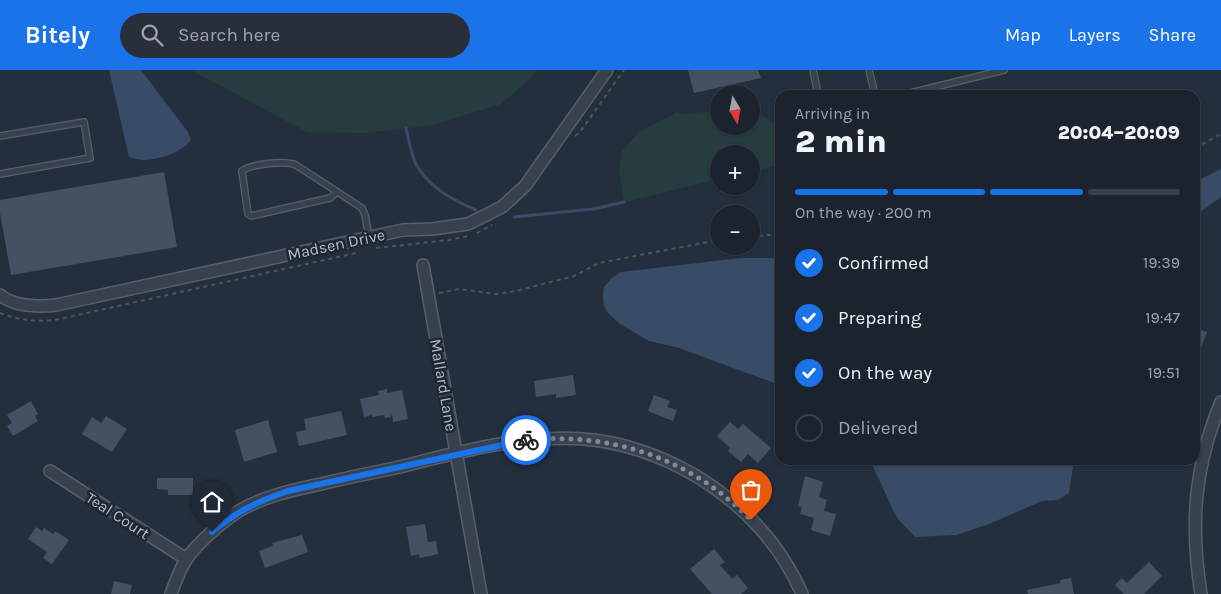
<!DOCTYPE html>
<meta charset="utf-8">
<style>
body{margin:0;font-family:Karla,sans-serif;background:#282f3a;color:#f1f3f6;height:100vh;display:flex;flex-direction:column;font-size:19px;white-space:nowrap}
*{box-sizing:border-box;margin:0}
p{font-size:16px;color:#a0a4aa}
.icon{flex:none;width:28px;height:28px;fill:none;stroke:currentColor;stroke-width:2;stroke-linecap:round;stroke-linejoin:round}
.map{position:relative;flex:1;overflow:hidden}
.panel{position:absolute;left:775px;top:20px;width:425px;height:375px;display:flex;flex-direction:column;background:#1b232e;border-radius:15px;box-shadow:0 1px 4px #0004,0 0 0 1px #39404a}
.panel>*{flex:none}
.needle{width:32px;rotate:170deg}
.buttons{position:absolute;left:710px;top:15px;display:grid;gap:10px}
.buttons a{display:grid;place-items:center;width:50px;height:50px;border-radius:50%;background:#1b232e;box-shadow:0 1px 4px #0004,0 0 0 1px #39404a;font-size:25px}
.pin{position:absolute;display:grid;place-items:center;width:42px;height:42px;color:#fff;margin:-51px -21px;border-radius:50% 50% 50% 0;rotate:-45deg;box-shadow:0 0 5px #0007}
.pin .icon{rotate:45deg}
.courier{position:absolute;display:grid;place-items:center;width:50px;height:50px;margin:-25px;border:4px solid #1a73e8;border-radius:50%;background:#fff;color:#222;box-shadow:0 1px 6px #0007}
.headline em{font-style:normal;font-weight:800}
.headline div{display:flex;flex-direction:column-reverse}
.headline{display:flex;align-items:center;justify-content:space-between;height:85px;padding:0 20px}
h1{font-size:32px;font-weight:800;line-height:38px}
.bar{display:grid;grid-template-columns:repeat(4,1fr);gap:8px 5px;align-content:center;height:60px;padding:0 20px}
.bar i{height:6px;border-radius:4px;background:#39404a}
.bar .on{background:#1a73e8}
.bar p{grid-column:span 4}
ol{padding:0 20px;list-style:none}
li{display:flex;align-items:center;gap:15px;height:55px}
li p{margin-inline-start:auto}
li .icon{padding:5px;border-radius:50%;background:#1a73e8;color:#fff;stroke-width:4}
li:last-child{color:#a0a4aa}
li i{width:28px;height:28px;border:2px solid #39404a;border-radius:50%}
header{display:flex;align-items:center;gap:30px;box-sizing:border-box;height:70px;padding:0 25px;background:#1a73e8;color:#fff}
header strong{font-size:24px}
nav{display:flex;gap:28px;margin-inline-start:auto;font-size:18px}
.search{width:350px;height:45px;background:#282f3a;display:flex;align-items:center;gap:12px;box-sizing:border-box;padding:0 18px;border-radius:28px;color:#a0a4aa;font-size:19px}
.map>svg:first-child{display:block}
.green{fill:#263c3f}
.water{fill:#394c67}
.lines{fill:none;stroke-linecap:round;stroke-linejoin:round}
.stream{stroke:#394c67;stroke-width:3}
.building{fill:#455162}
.lane-casing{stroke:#565f6c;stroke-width:8}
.street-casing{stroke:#565f6c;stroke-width:14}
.path{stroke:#44595c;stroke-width:2;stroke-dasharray:4 4;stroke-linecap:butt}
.lane{stroke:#38414e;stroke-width:5.5}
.street{stroke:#38414e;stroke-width:11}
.done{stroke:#828b98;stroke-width:5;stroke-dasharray:0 9}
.route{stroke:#1a73e8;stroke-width:6}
.labels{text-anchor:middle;stroke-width:5;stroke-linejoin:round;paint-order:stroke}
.street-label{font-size:16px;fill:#b4bcc9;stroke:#1d2633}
</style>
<header>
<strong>Bitely</strong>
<div class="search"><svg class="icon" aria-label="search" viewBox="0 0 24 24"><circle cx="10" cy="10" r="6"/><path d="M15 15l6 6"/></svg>Search here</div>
<nav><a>Map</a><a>Layers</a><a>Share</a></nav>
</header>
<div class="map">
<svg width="1221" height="524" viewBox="0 0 1221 524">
<rect width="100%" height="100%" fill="#242f3e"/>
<g class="green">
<path d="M191,0H537L533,6L501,34L433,55L366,63L307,62Z"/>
<path d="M752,38L780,58V95L751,102V84H719V109L624,132L619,100L622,81L639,62L677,42L683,44L719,41V56H751Z"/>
</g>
<g class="water">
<path d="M109,0H141L188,62L191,70C181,83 160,89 144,90C140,90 134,88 129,87Z"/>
<path d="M1221,99V127L1195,146V112Z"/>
<path d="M740,188H780V315L679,278L649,271L620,254L607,242L604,235L603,227L604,217L612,208L621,202Z"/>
<path d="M870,390H1074L1069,423L1058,430L1042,431L989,454L956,465L915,467L898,449L893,440Z"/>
</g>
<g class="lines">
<g class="stream">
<path d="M406,58C409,70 411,86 417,96C431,119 453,130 476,140"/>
<path d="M514,147L593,139L624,132"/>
</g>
</g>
<g class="building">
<path d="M688,0H758L761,8L694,23Z"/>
<path d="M164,102L177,177L11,205L0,143V130Z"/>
<path d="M1195,258L1207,262L1196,290H1195Z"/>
<path d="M573,305L576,325L556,328V324L536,327L534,311Z"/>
<path d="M387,319V323L402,320L408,349L393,352L392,343L391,347L385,348L384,345L372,347V345L364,347L360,329L379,325L378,321Z"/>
<path d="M654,325L670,331L667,337L677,340L673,351L648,341Z"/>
<path d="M31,331L38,344L35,346L38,351L13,366L7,356L12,353L7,345Z"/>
<path d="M341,341L347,365L299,376L296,362L306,360L304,349Z"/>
<path d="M106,346L127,359L112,382L82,364L92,347L101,353Z"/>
<path d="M268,350L277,382L244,392L235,360Z"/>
<path d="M730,352L738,359L743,354L771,378L758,393L748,384L741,392L728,381L730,378L717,366Z"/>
<path d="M805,406L823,412L819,427L827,430L824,441L836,444L830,466L811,460L814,448L800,444L802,437L798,436Z"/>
<path d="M157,408H193V425H168V420L157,419Z"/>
<path d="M425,454L428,472L436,471L438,484L420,488L419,484L411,486L406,457Z"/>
<path d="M36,457L42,461L44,458L53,464L55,461L69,470L52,494L43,488L47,482L28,469Z"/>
<path d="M302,465L308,482L265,498L259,481L273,476L272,473Z"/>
<path d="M714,479L725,492L720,495L732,509L737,505L748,518L741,524H712L690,499Z"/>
<path d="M1149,492L1162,506L1144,524H1124L1115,515L1122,508L1127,513Z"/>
<path d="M1071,508L1074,524H1028L1027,520L1061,513L1060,510Z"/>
<path d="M114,511L132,515L130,524H111Z"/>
</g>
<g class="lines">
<defs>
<g id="lane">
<path d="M813,0L818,25"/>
<path d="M869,0L875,25"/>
<path d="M902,25L1004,0"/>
<path d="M0,66L84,52L90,88L0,104"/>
<path d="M337,122L330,128L251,146L248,144L242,101C251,94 285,90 296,95L362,138L365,145L369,167"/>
</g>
<g id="street">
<path d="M423,195L481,524"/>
<path d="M0,225C15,237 38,237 56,235L403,160L432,159L468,154L502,137L525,116L607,0"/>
<path d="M50,401L186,489"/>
<path d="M171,524C175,513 180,499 186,490C195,475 224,450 239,441C264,426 293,420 321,414C346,408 370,403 395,398C441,387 496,371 543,369C570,367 599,369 625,376C702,397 770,450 802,524"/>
<path d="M1201,524C1190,454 1194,398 1221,332"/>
</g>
</defs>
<use href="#lane" class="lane-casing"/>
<use href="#street" class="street-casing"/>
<g class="path">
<path d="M575,66L580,62L624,0"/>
<path d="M1195,78L1221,64"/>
<path d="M477,163L492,155"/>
<path d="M751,167L780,164"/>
<path d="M376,178L449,170L468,166"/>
<path d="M439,223L459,219L496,224L516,221L574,206L599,193L719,170"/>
<path d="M0,243C18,250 35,252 55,250L356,183"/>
</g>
<use href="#lane" class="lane"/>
<use href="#street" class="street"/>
</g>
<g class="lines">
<path class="done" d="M526,370C612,362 690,388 751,450"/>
<path class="route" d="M212,462C235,442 259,431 288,421L526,370"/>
</g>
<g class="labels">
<g class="street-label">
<text transform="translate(336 174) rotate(-12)" y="6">Madsen Drive</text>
<text transform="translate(444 315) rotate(80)" y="6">Mallard Lane</text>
<text transform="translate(118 445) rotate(33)" y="6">Teal Court</text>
</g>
</g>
</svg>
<div class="buttons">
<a><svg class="needle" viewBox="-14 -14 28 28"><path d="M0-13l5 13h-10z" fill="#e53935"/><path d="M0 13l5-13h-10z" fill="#a0a4aa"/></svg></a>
<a>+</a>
<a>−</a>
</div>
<div class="pin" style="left:751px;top:450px;background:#ea580c"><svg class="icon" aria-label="bag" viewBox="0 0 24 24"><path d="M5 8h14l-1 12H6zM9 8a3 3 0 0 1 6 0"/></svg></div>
<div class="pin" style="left:212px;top:462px;background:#1f2937"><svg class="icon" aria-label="home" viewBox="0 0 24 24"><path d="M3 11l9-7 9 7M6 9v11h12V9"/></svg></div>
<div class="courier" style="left:526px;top:370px"><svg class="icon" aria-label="bike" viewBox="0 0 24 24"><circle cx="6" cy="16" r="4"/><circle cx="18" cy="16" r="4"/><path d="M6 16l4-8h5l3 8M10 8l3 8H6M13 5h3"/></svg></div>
<section class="panel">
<div class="headline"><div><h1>2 min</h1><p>Arriving in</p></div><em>20:04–20:09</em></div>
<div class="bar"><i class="on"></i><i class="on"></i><i class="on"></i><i></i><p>On the way · 200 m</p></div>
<ol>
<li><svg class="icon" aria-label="check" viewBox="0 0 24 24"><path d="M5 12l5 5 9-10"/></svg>Confirmed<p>19:39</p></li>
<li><svg class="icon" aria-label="check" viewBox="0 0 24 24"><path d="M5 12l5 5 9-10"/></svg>Preparing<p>19:47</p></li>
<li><svg class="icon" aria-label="check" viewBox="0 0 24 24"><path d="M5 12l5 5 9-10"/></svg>On the way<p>19:51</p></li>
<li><i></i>Delivered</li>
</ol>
</section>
</div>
